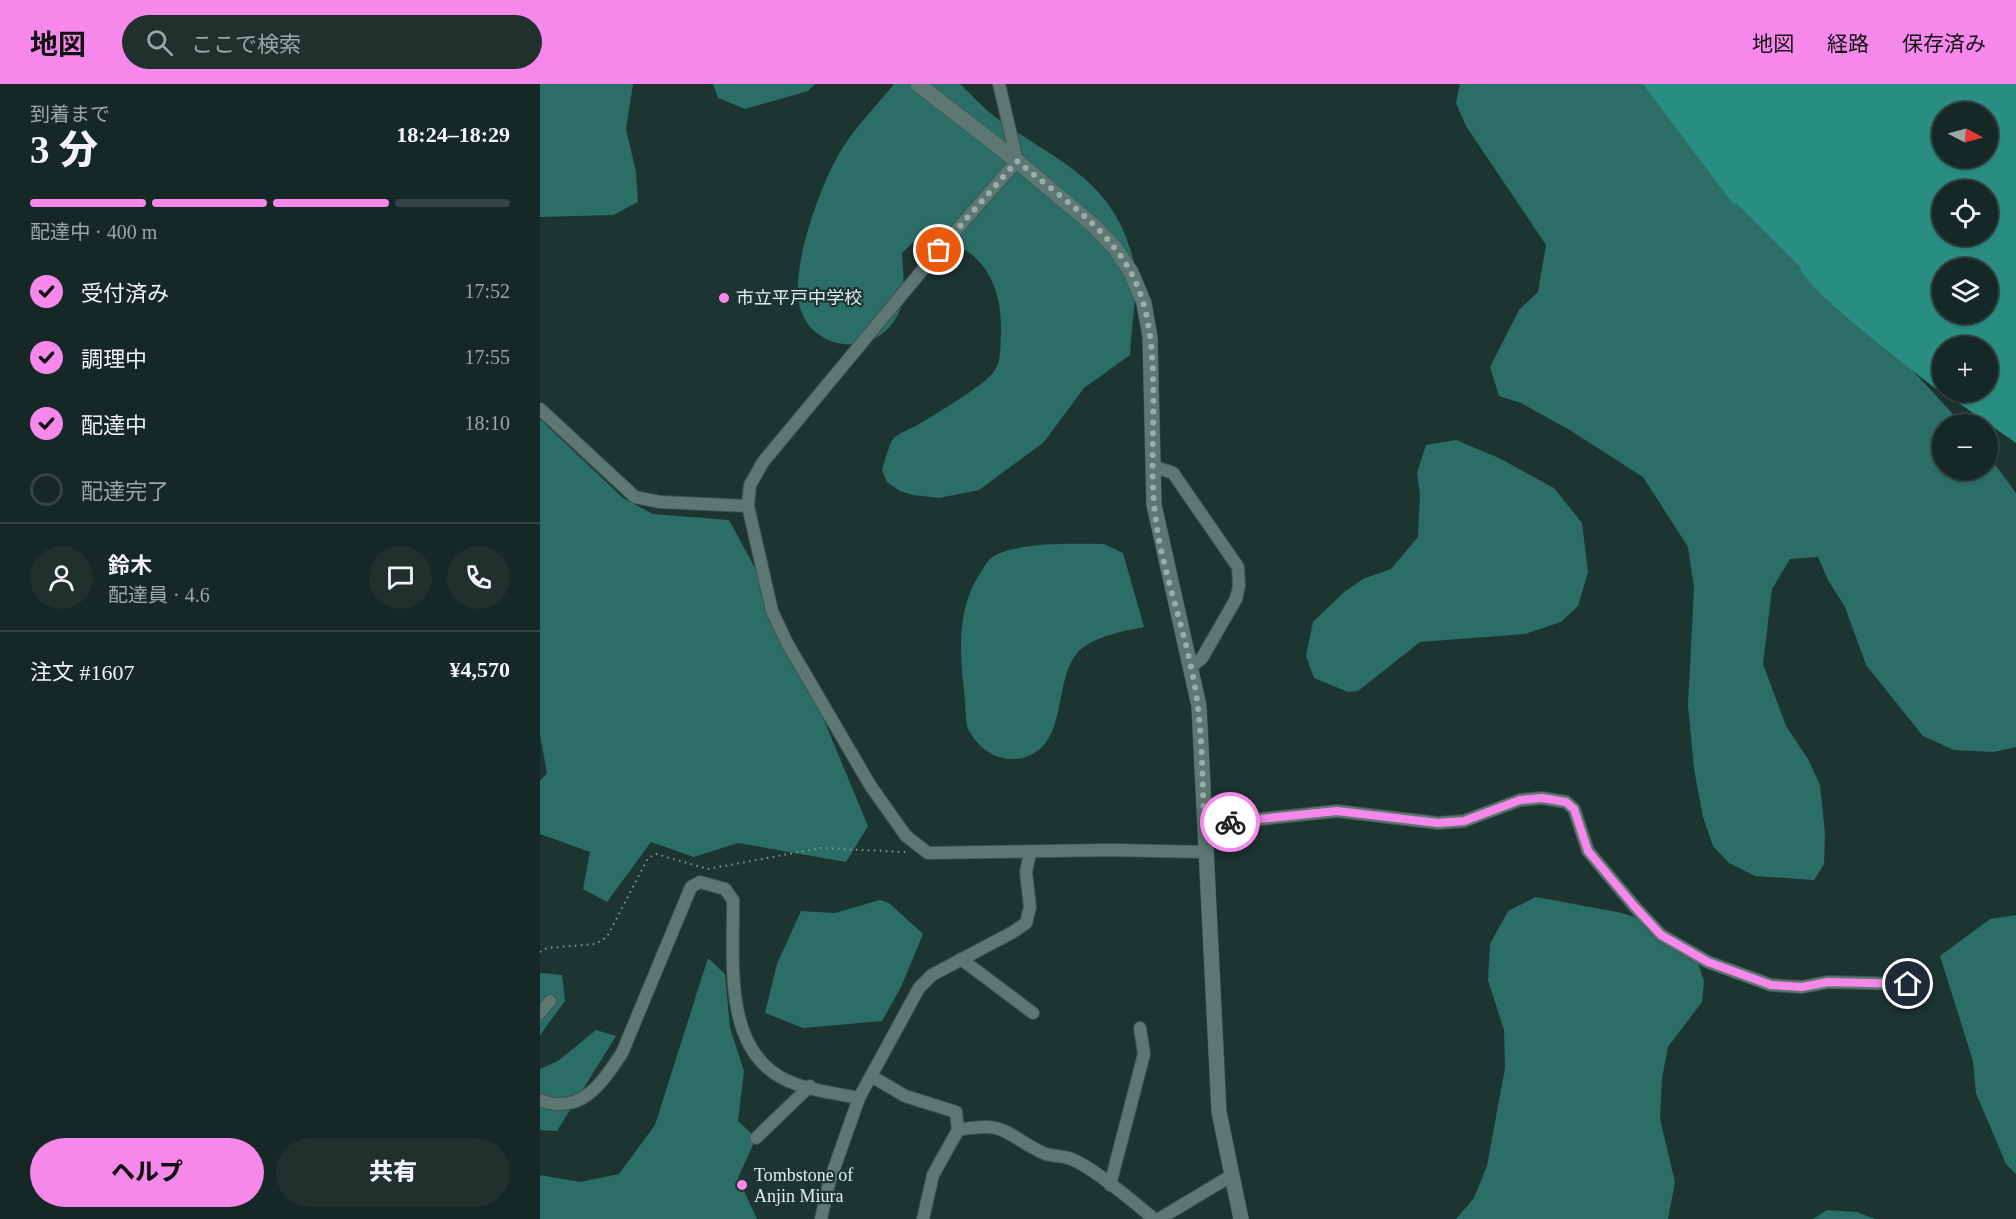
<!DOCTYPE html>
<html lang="ja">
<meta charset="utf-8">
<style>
body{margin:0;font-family:"Times New Roman","Noto Sans JP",serif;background:#1f302d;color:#f1f3f6;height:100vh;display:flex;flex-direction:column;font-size:22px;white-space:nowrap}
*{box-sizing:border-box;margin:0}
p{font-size:20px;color:#9ea6a7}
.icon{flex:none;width:33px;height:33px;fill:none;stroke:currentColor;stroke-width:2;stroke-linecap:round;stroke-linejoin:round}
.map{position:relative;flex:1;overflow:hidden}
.drawer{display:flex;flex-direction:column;background:#162825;width:540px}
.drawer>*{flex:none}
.needle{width:39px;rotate:96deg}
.tools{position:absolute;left:1392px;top:18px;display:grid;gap:12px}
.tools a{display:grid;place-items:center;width:66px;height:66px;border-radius:50%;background:#162825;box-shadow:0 2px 4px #0004,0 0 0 2px #354442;font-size:30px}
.pin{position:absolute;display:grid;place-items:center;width:51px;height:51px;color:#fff;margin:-26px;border:3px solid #fff;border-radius:50%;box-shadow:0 2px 6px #0007}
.courier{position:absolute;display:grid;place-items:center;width:60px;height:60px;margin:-30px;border:4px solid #f688ec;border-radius:50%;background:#fff;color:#222;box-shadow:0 2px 8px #0007}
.headline em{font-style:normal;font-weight:800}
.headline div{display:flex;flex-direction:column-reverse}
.headline{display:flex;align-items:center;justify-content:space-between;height:102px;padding:0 30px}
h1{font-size:39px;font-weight:800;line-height:45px}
.bar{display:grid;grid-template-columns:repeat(4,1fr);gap:9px 6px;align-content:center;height:72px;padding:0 30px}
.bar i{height:8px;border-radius:4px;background:#354442}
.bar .on{background:#f688ec}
.bar p{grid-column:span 4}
.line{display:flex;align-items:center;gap:15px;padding:0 30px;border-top:2px solid #354442}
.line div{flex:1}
.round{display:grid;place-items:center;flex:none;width:63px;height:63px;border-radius:32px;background:#1f302d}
ol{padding:0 30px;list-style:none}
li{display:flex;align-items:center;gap:18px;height:66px}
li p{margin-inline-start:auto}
li .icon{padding:6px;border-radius:50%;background:#f688ec;color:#111;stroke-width:4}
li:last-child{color:#9ea6a7}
li i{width:33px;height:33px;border:3px solid #354442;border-radius:50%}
.primary-button{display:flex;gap:12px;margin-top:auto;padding:12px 30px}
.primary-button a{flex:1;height:69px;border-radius:36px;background:#f688ec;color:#111;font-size:24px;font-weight:800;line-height:69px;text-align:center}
.primary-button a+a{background:#1f302d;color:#f1f3f6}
header{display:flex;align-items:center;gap:36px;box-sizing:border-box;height:84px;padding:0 30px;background:#f688ec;color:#111}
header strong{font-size:28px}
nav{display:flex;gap:33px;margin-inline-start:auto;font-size:21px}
.search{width:420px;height:54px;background:#1f302d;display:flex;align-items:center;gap:15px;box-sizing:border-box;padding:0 21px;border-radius:33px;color:#9ea6a7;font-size:22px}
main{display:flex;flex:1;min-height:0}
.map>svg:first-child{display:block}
.forest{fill:#2b6e65}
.water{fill:#298d81;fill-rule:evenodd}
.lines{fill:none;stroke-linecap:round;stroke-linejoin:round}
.street-casing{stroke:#3d5350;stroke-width:14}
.secondary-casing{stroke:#3d5350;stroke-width:16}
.path{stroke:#879b97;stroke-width:2;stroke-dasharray:1.5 4.5;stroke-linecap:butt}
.street{stroke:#5d7773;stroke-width:12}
.secondary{stroke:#5d7773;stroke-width:15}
.done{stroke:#9badaa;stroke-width:6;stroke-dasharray:0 10.8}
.route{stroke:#f688ec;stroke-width:8}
.poi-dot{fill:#f688ec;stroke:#1d3531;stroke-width:2}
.labels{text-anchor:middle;stroke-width:4.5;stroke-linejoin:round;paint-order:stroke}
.poi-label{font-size:18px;fill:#dfeeeb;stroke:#1d3531;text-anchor:start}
</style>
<header>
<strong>地図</strong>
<div class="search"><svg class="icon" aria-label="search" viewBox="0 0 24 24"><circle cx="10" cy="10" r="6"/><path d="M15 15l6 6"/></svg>ここで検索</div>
<nav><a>地図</a><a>経路</a><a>保存済み</a></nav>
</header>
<main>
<section class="drawer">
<div class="headline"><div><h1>3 分</h1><p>到着まで</p></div><em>18:24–18:29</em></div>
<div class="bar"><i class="on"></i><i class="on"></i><i class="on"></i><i></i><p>配達中 · 400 m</p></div>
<ol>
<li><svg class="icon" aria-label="check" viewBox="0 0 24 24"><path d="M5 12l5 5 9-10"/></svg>受付済み<p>17:52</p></li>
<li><svg class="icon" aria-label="check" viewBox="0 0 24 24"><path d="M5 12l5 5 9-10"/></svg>調理中<p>17:55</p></li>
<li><svg class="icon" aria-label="check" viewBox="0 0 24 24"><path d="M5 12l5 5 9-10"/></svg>配達中<p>18:10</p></li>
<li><i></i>配達完了</li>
</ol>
<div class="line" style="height:108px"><a class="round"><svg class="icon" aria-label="person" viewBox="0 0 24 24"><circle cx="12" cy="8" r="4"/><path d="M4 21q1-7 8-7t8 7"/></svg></a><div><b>鈴木</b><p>配達員 · 4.6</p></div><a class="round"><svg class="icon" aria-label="chat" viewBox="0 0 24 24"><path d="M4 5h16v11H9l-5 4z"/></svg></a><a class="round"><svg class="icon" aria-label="phone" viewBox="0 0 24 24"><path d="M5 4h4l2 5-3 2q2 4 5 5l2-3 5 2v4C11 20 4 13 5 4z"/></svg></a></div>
<div class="line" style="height:78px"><div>注文 #1607</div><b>¥4,570</b></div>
<div class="primary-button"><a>ヘルプ</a><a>共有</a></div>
</section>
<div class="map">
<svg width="1476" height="1135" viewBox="0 0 1476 1135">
<rect width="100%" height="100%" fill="#1d3531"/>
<g class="forest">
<path d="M0,0H93L86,45L96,88L98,118L73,131L0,133Z"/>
<path d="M173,0H275L268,7L205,25L178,14Z"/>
<path d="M354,0H420C431,10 442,23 454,32C512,76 570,91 592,171C600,200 591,241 590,271L544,304L504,358L439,406L399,414L373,411L360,407L347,398L342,386C345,377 348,363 353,355C358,349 373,344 381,339C396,330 442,302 452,290C462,279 460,264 461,250C463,195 437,154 378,154L362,169C363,187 366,211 359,228C337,278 262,268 258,212C255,171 282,95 305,60C319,39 338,20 354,0Z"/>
<path d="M920,0H1109L1422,340H1402V386H1448V371L1476,409V663L1454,668L1414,666L1383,652L1326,581L1305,523L1288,496L1278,473L1250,475L1232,505L1223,580L1246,642L1268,675L1280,701L1285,749L1284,780L1274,796L1215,792L1189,779L1173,762L1163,733L1154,685L1148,621L1154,504L1148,463L1103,393L1028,345L981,319L959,312L950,283L979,226L998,208L1006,161L926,42L916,19Z"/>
<path d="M0,335L83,414L113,430L189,436L239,528L328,742L306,778L198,759L154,773L111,758L67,818L43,805L50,768L0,750V697L7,689L0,651Z"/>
<path d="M916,356L959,374L1014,404L1042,439L1048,488L1038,522L1021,538L985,550L880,558L818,607L808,608L774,594L766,572L773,538L803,509L823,495L851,485L878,453L880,411L877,389L886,361Z"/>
<path d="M564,460L583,469L604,543C584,547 556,552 540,566C511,594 531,662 482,674C459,679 440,666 429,647C425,640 426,625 425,616C420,572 415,526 441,488C444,484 447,477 451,474C477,457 533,460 564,460Z"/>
<path d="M996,813L1082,829L1120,841L1157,876L1164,897L1162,918L1128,963L1122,994L1120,1035L1135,1098L1128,1135H916L934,1114L947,1082L965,984L964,946L948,896L950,860L968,827Z"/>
<path d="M340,816L349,819L383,850L361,903L342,937L263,944L225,929L237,880L261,827L295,829Z"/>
<path d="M1476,831V1090L1466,1080L1436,1009L1433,977L1400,872L1450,835Z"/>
<path d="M168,874L185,890L190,944L204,987L198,1037L216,1054L198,1094L217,1135H0V1091L40,1098L79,1090L115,1041Z"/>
<path d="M0,889L22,891L25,917L0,951Z"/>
<path d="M56,946L76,952L17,1047L0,1046V985L18,977Z"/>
<path d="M1287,1126L1317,1128L1335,1135H1273Z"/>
</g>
<path class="water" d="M1103,0H1476V359L1416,317L1414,319C1390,299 1263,205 1260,183L1196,119L1194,121ZM1402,28H1448V74H1402ZM1402,106H1448V152H1402ZM1402,184H1448V230H1402ZM1402,262H1448V308H1402Z"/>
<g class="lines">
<defs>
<g id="street">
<path d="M459,0L477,77L399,166L223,378L210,401L208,422L232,527L247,559L330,701L366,752L388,769L571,766L665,768"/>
<path d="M0,325L95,413L120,418L208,422"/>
<path d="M612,382L633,389L698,483L699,502L696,515L662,574L651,583"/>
<path d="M664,741L797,727L898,739L924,737L980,716L1002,714L1026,718L1034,725L1048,767L1095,823L1121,851L1168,878L1231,901L1262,903L1288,898L1368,900"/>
<path d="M421,875L493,929"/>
<path d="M0,929L10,917"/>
<path d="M331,992L365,1012L416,1028L418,1046L393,1091L383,1135"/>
<path d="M0,1016C41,1032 62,999 82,969L151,803L160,798L185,805L193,816C194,874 182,964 244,995C265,1006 295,1009 319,1014"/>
<path d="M418,1046C468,1037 462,1049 503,1069C512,1073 522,1071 531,1075C553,1083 595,1119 614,1135"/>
<path d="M216,1054L270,1002"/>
<path d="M570,1101L604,970L600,944"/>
<path d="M281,1135L289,1099L319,1014L379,904L392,891L473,848L486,839L490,823L486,788L490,769"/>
<path d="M619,1135L691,1092"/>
</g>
<path id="secondary" d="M378,0L477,77L554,142L575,164L591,188L604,219L610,253L614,421L659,622L679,1028L701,1135"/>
</defs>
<use href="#street" class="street-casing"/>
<use href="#secondary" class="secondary-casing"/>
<path class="path" d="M0,868L7,864L55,860L67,853L108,774L116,770L168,785L281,764L365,768"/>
<use href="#street" class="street"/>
<use href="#secondary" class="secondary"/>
</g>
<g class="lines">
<path class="done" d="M399,166L477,77C516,110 565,141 590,187C626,250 608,348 614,419C618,474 640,529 651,583C663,635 662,688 664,741L690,738"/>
<path class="route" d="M690,738L797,727L898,739L924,737L980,716L1002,714L1026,718L1034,725L1048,767L1095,823L1121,851L1168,878L1231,901L1262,903L1288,898L1368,900"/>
</g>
<g class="poi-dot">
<circle cx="184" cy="214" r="6"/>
<circle cx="202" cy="1101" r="6"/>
</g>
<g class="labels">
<g class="poi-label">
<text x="196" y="220">市立平戸中学校</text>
<text x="214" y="1097">Tombstone of<tspan x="214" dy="21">Anjin Miura</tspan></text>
</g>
</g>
</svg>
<div class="tools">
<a><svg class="needle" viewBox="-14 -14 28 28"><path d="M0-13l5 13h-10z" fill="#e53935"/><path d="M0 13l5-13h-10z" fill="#9ea6a7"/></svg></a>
<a><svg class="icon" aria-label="locate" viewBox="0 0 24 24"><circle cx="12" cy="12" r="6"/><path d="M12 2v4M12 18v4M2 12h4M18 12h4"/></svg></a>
<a><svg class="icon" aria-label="layers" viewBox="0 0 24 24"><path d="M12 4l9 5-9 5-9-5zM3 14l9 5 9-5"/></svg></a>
<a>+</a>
<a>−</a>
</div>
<div class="pin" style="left:399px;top:166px;background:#ea580c"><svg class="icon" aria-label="bag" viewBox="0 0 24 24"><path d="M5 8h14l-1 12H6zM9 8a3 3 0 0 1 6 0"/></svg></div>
<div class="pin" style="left:1368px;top:900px;background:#1f2937"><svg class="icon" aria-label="home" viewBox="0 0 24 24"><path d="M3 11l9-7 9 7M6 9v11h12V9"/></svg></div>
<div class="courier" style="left:690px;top:738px"><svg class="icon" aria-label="bike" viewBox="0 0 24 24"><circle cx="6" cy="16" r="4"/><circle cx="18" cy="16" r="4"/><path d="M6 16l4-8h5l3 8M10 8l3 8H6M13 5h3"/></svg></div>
</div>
</main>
